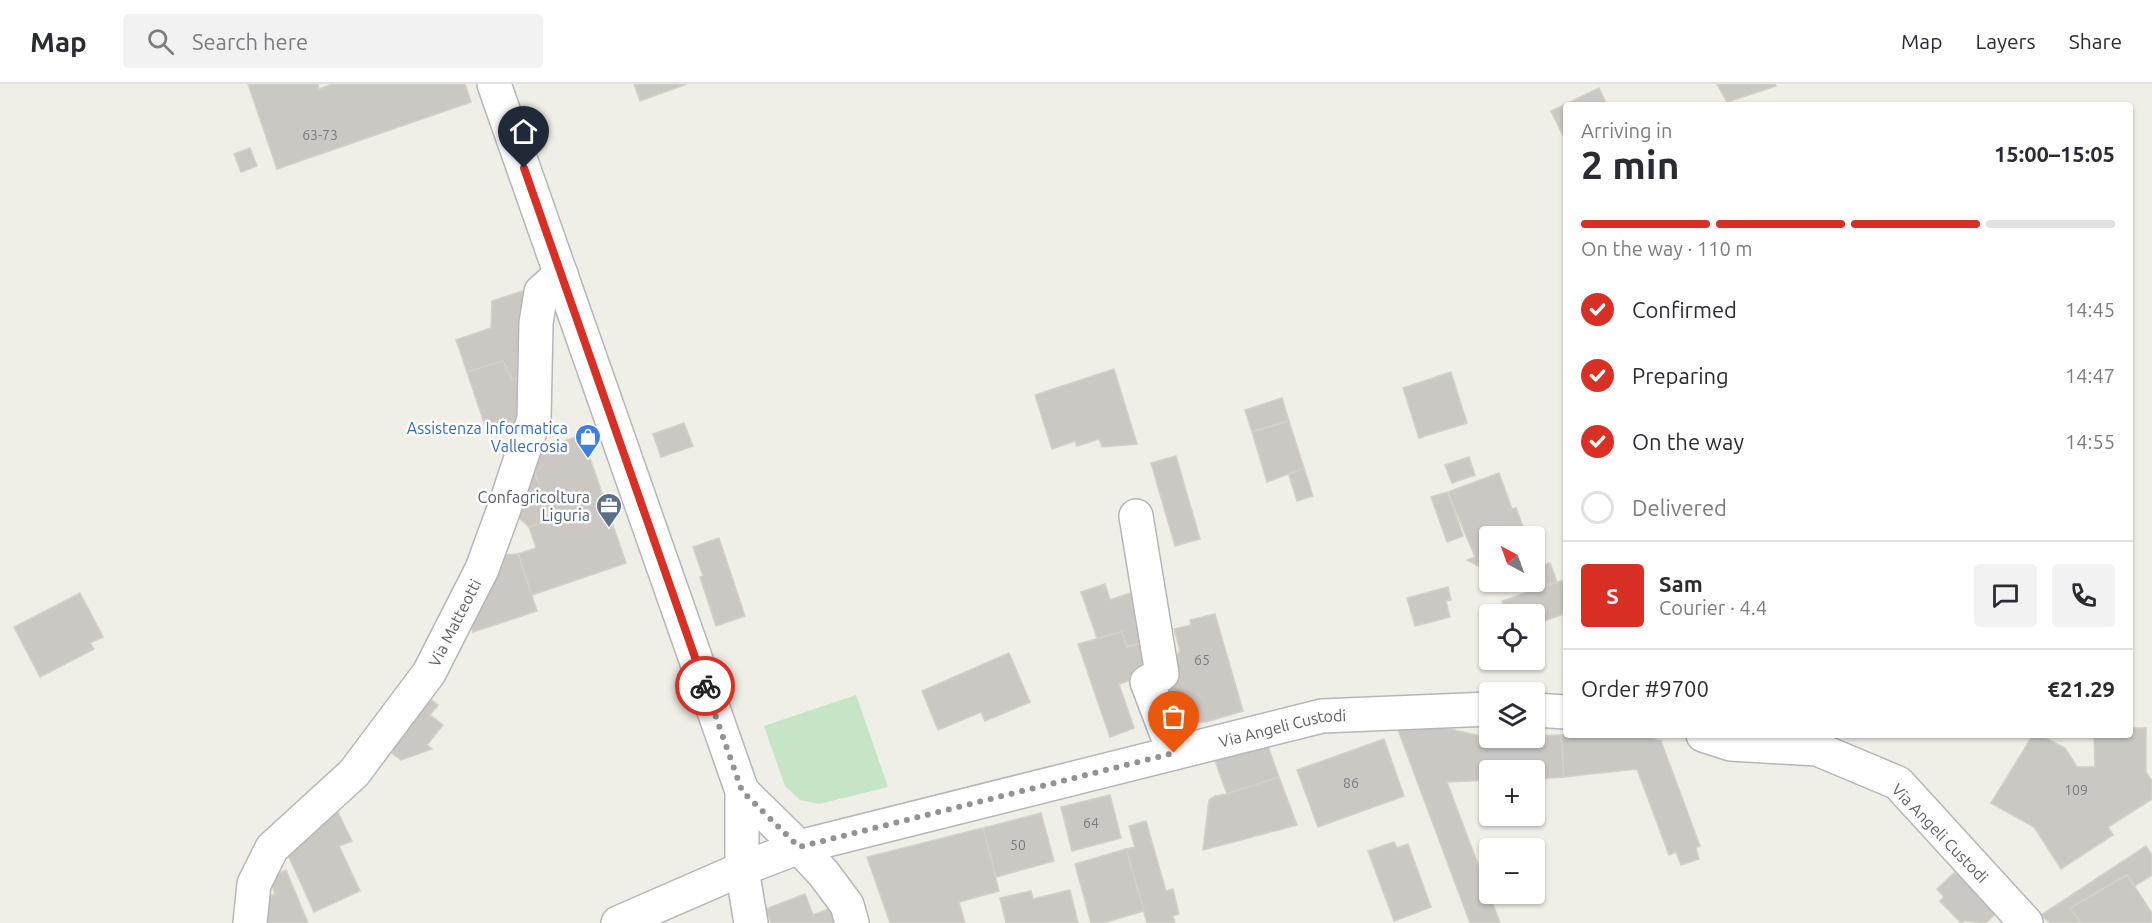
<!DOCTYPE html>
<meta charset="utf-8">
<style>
body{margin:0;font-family:Ubuntu,sans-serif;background:#f2f2f3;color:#2b2b33;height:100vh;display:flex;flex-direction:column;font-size:22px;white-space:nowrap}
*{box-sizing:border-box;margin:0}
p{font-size:20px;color:#7c7c81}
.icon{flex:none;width:33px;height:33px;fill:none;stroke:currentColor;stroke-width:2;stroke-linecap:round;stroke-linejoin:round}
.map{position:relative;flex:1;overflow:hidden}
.details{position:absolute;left:1563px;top:18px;width:570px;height:636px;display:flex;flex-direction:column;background:#fff;border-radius:6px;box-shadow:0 2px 4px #0004}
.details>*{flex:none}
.needle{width:39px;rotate:319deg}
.buttons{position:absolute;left:1479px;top:442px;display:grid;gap:12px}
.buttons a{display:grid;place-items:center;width:66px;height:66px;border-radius:6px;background:#fff;box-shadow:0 2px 4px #0004;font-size:30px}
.pin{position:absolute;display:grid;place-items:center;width:51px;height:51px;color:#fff;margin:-62px -26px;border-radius:50% 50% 50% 0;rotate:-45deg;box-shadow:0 0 6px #0007}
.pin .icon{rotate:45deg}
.courier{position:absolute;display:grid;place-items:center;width:60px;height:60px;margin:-30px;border:4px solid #d93025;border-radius:50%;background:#fff;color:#222;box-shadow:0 2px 8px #0007}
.summary em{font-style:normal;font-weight:600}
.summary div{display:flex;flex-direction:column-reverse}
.summary{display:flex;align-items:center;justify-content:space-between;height:102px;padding:0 18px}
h1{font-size:39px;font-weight:600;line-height:45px}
.bar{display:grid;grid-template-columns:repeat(4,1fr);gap:9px 6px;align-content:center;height:72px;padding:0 18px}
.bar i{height:8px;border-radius:4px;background:#e1e1e2}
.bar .selected{background:#d93025}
.bar p{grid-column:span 4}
.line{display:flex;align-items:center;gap:15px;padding:0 18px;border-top:2px solid #e1e1e2}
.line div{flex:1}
.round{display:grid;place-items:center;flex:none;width:63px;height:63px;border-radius:6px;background:#f2f2f3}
ol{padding:0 18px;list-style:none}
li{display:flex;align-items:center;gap:18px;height:66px}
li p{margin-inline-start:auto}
li .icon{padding:6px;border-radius:50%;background:#d93025;color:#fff;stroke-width:4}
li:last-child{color:#7c7c81}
li i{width:33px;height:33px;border:3px solid #e1e1e2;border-radius:50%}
header{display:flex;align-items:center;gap:36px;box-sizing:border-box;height:84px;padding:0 30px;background:#fff;border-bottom:2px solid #e1e1e2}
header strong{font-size:28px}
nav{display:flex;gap:33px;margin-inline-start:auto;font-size:21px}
.search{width:420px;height:54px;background:#f2f2f3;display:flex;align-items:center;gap:15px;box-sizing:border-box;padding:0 21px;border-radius:6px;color:#7c7c81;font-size:22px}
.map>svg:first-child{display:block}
.green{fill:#c5e5c6}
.building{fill:#cbc8c4;stroke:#d4d0c5;stroke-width:1.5}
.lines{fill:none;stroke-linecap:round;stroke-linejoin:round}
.minor-casing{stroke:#b4b6ba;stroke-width:36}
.minor{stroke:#fff;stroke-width:33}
.done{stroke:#919293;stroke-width:6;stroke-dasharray:0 10.8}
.route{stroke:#d93025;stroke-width:8}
.labels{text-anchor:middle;stroke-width:5;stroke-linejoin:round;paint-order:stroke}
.number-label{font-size:14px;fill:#797b7e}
.shop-label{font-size:16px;fill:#366cbe;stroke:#fff;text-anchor:end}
.service-label{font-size:16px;fill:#4e5e75;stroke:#fff;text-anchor:end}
.street-label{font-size:16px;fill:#5e6166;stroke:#fff}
</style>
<header>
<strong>Map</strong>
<div class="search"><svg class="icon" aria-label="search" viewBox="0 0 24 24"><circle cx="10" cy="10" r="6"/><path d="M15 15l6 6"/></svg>Search here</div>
<nav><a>Map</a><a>Layers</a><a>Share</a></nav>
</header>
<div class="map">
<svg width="2152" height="839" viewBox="0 0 2152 839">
<rect width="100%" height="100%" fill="#efeee7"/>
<path class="green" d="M856,611L888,703L819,720L800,716L785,702L764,642Z"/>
<g class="building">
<path d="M248,0H318L319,5L332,0H465L471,18L277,85Z"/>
<path d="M634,0H687L640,17Z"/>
<path d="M1717,0H1775L1776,2L1727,18Z"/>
<path d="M1599,4L1607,21H1566V58L1551,27Z"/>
<path d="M250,64L257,82L241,88L234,70Z"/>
<path d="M525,206L524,292L512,296L503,277L467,288L456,256L491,244L492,217Z"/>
<path d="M503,277L512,296L524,292L523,339L488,351L467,288Z"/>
<path d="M1114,285L1137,360L1102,363L1099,355L1077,362L1075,357L1052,365L1035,311Z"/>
<path d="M1451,288L1467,339L1419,354L1403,304Z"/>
<path d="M1282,314L1289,337L1252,348L1245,326Z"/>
<path d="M1289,337L1304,384L1267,398L1252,348Z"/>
<path d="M684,339L693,362L661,373L653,350Z"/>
<path d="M582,351L626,479L532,511L518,470L536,464L529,443L550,436L530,372L544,367L543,364Z"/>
<path d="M1176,372L1200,455L1175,462L1151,379Z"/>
<path d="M1469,373L1475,391L1452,399L1445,381Z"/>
<path d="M1304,384L1313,412L1297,417L1289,391Z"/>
<path d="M535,389L550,436L529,443L518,433L525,391Z"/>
<path d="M1499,389L1512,425L1516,424L1527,453H1490V488L1467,476L1475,473L1448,408Z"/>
<path d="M1448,408L1463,452L1447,458L1431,413Z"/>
<path d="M719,454L745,532L716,542L700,493L703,492L693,463Z"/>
<path d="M518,470L537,527L473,548L467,529L503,471Z"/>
<path d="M1550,479L1557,498L1530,506L1527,498H1534V484Z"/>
<path d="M1564,496L1566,503V529L1534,541V531H1507L1502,517Z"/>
<path d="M1105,500L1110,516L1136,507L1152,555L1127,563L1122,548L1097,554L1081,508Z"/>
<path d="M1448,503L1451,516L1446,517L1450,533L1415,542L1407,514Z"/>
<path d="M80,509L103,553L90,559L94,565L40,593L14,543Z"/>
<path d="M1215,530L1243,627L1206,638H1176L1158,598L1171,585L1180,566L1174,545L1191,541L1190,536Z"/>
<path d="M1122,548L1127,563L1145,558L1155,588L1119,600L1134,644L1110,653L1078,560Z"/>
<path d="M1009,569L1030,618L985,637L981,628L938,646L922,607Z"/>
<path d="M423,610L438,621L430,631L443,641L427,661L432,665L401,676L384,663Z"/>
<path d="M1395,638L1422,639L1490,654H1534V652L1561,651L1564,693L1534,695V687H1490V696L1447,698L1500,839H1470Z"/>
<path d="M2130,644H2146V688L2152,697V715L2108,743L2113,751L2061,785L2034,743L1991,719L2033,651H2040L2065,664L2077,683H2095L2094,651H2130Z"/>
<path d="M1561,651H1638L1661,657L1700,762L1696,764L1699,775L1681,781L1676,768L1669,771L1637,685L1564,693Z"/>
<path d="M1384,655L1404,712L1318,743L1297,686Z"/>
<path d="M1266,657L1279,693L1227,710L1214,674Z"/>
<path d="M1279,693L1297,741L1203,766L1209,716L1215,712L1227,710Z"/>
<path d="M1110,711L1121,754L1072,767L1061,723Z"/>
<path d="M334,720L352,757L339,762L360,807L314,828L288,771Z"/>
<path d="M1041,729L1054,777L996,793L983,744Z"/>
<path d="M1146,737L1166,807L1173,805L1179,830L1173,832L1175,839H1147L1126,765L1135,763L1129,742Z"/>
<path d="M983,744L999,807L959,818L965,839H890L867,773Z"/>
<path d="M1394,758L1397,764L1408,760L1431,823L1394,837L1368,767Z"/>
<path d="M2146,762L2152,771V791L2135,802L2127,791L2070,824L2081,839H2050L2041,831Z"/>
<path d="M1126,765L1144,827L1103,839H1091L1075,780Z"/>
<path d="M286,786L308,839H262L259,817L275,810L269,794Z"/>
<path d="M1955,788L1996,829L1986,839L1965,837L1961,839L1940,817L1944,813L1937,805Z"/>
<path d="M2127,791L2152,829V839H2081L2070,824Z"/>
<path d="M1070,806L1078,839H1006L1000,814L1031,807L1033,815Z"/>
<path d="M805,810L813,831L833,823L839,839H771L766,825Z"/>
</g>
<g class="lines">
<defs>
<g id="minor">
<path d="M494,0L742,707V785L618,839"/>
<path d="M1136,432L1162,590L1147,598L1174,669"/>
<path d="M1534,626L1566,628"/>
<path d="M1703,651L1731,660L1817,665L1898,699L2026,839"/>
<path d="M742,707L799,763L824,790L847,821L852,839"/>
<path id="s1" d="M250,839L254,800L272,764L354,689L429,589L482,485L505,422L534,335L536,239L541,208L561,190"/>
<path id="s2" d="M751,839L742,785L799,763L1322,632L1490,625"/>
</g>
</defs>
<use href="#minor" class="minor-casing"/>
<use href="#minor" class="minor"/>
</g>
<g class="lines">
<path class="done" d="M705,602L742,707L799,763L1174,669"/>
<path class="route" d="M524,84L705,602"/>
</g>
<defs>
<symbol id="shop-pin" viewBox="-11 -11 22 30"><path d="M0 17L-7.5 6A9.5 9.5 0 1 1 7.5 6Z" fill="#3f7fe0" stroke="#fff"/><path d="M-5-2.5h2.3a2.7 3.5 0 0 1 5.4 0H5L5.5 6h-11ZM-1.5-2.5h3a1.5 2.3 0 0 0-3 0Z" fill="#fff"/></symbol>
<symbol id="office-pin" viewBox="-11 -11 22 30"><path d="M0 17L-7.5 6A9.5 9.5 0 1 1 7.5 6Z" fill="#5c6f8a" stroke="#fff"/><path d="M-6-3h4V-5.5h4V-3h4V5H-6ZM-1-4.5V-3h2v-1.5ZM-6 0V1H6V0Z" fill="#fff"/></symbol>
</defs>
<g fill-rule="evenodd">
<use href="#shop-pin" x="573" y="338" width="30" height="40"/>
<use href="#office-pin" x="594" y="407" width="30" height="40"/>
</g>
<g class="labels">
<g class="number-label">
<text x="320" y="56">63-73</text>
<text x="1202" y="581">65</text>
<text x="1351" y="704">86</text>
<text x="2076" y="711">109</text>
<text x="1091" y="744">64</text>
<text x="1018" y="766">50</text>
</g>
<g class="shop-label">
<text x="568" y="350">Assistenza Informatica<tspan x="568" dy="18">Vallecrosia</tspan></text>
</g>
<g class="service-label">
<text x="590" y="419">Confagricoltura<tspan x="590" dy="18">Liguria</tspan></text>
</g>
<g class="street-label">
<text dy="6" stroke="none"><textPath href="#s1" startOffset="372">Via Matteotti</textPath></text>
<text dy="6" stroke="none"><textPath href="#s2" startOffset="614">Via Angeli Custodi</textPath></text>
<text transform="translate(1940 749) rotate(46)" y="6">Via Angeli Custodi</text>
</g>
</g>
</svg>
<div class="buttons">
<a><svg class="needle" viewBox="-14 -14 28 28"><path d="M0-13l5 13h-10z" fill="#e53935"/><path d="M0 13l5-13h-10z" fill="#7c7c81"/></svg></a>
<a><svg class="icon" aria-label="locate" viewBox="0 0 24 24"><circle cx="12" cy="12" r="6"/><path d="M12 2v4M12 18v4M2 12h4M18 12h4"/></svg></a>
<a><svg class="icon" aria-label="layers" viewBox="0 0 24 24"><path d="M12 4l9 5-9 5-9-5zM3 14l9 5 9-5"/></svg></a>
<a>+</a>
<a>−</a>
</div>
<div class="pin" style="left:1174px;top:669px;background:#ea580c"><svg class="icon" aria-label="bag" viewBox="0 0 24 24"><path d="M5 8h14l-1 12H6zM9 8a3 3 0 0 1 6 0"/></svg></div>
<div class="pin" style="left:524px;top:84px;background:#1f2937"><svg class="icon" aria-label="home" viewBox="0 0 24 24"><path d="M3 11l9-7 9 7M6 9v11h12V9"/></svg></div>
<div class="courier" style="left:705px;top:602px"><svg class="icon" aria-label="bike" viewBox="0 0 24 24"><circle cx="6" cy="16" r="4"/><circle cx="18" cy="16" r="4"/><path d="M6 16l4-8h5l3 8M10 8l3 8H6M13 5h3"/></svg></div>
<section class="details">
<div class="summary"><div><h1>2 min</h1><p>Arriving in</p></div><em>15:00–15:05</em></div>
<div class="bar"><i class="selected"></i><i class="selected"></i><i class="selected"></i><i></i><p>On the way · 110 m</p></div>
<ol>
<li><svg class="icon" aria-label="check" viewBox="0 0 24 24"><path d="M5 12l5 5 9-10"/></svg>Confirmed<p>14:45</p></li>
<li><svg class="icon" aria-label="check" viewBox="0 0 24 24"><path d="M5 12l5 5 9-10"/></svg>Preparing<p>14:47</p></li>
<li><svg class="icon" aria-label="check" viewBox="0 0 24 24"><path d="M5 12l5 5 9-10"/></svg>On the way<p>14:55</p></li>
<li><i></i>Delivered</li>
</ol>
<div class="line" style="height:108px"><b class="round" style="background:#d93025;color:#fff">S</b><div><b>Sam</b><p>Courier · 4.4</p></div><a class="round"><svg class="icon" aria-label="chat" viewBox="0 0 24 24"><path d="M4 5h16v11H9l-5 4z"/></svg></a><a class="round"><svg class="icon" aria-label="phone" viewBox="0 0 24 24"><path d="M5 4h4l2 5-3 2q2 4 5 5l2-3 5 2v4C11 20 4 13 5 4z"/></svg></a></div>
<div class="line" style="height:78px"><div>Order #9700</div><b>€21.29</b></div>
</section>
</div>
